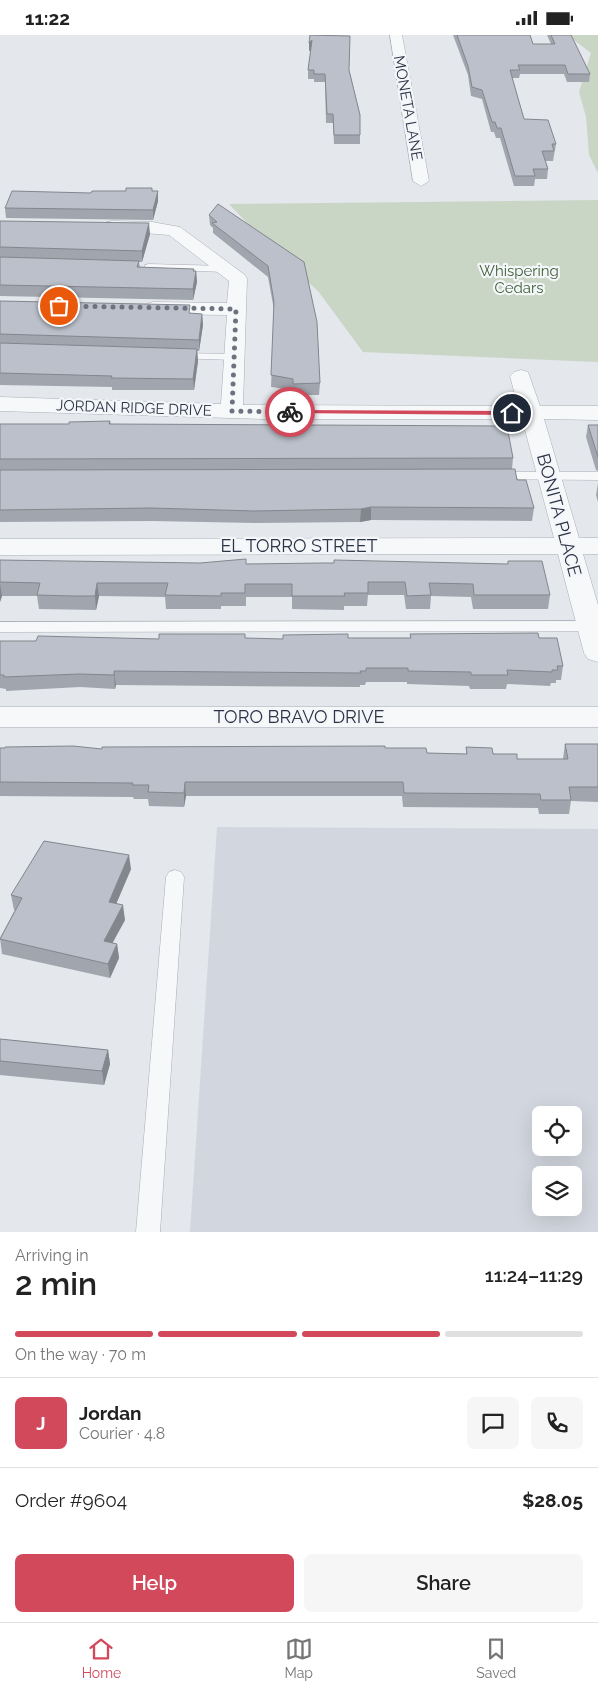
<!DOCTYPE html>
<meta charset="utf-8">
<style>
body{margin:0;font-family:Raleway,sans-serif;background:#f6f6f6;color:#222;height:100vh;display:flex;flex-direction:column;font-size:19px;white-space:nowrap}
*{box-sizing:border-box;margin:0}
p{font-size:16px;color:#767676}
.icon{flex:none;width:28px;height:28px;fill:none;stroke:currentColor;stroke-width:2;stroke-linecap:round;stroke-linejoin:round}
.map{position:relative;height:1197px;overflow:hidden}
.side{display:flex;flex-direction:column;background:#fff;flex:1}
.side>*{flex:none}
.fabs{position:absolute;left:532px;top:1071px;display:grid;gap:10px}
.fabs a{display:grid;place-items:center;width:50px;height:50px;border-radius:8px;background:#fff;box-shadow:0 5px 20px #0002;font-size:25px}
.pin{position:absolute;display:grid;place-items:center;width:42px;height:42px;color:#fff;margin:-21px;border:2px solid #fff;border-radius:50%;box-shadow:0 1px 5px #0007}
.courier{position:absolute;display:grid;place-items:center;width:50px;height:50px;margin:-25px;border:4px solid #d1495b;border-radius:50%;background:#fff;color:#222;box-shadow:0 1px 6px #0007}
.head em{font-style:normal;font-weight:600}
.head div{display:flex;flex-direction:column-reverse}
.head{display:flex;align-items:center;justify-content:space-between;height:85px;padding:0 15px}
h1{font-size:32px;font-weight:600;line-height:38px}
.bar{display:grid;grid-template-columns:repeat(4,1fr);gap:8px 5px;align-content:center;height:60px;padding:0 15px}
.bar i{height:6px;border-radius:4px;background:#e0e0e0}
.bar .on{background:#d1495b}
.bar p{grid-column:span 4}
.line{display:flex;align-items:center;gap:12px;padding:0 15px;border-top:1px solid #e0e0e0}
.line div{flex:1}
.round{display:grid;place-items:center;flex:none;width:52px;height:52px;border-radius:8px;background:#f6f6f6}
.primary-button{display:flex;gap:10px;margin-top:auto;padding:10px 15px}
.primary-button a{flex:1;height:58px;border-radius:8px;background:#d1495b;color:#fff;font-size:20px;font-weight:600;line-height:58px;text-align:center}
.primary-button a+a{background:#f6f6f6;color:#222}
.status{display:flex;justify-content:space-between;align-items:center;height:35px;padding:0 25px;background:#fff;direction:ltr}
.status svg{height:14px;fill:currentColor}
.menu{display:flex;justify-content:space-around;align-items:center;height:70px;border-top:1px solid #e0e0e0;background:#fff;font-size:14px;color:#767676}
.menu a{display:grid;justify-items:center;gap:2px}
.menu .on{color:#d1495b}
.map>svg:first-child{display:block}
.built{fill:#d2d6de;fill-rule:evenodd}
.green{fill:#c9d6c5}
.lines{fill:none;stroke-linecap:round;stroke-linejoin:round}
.service-casing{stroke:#a9aeb7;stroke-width:1}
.minor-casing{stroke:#a9aeb7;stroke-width:1}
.service{fill:#f7f8fa;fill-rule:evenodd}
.minor{fill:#f7f8fa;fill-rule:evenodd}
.wall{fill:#a1a5ae}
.shaded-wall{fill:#83868d}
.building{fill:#bbc0ca;stroke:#83868d}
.route{fill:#d1495b}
.done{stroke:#6c737f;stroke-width:5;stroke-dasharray:0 9}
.labels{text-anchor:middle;stroke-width:4.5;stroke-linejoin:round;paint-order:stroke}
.far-street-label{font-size:15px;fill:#2b3445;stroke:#f4f6f9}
.far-park-label{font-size:15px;fill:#3f6138;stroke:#f4f6f9}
.street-label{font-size:18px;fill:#2b3445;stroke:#f4f6f9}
</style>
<div class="status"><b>11:22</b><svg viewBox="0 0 49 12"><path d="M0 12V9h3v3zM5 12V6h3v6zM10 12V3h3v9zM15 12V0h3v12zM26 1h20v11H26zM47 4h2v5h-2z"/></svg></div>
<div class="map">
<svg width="598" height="1197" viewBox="0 0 598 1197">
<rect width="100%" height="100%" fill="#e4e7ec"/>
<path class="built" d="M217,792L598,794V1197H190ZM541,1080H574V1112H541ZM541,1140H574V1172H541Z"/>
<g class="green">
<path d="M567,0H598V138L589,120L586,82L579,57L591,18Z"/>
<path d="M598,165V327L363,317L318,256L272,214L229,169Z"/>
</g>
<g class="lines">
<defs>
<g id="service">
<path d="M149,229L225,231L230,234L225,237L145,234V230Z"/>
<path d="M178,318L234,319L240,322L234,325L174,323V319Z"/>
<path d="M497,437H598V445L492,444L491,441L492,438Z"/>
<path d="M598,586V596L0,597V587Z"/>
<path d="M175,835L181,837L184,842L160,1197H136L166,842L169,837Z"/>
</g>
<g id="minor">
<path d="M390,0H402L429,146L421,151L413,146Z"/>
<path d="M113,186L152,187L180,192L245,240L247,244L243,370L518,371L510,341L514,337L521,335L528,337L540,371H598V385L544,384L579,503H598V519H583L598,570V627L588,624L584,618L558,519L0,520V504L554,503L522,384H263L0,376V362L221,369L227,280L153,279L146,277L143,273L146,269L153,267L227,268L229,246L169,200L107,195L104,191L107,187Z"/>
<rect x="0" y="672" width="598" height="20"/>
</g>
</defs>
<use href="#service" class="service-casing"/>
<use href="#minor" class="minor-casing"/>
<use href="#service" class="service"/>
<use href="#minor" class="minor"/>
</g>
<g class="wall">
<path d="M310,0H328L327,1L349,35L360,80V109H334L333,88H326L325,47H314V44H308V35L311,15L309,16Z"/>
<path d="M453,0H530L533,9H551L547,0H571L590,39L589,47H567L564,39H520L519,43H512L524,84L556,109L553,126H545L548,134L547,144H535L534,151H514L500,103H496L494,97H491L482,64L471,61L468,40Z"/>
<path d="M126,156H158V166L153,185L6,183L5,173L91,158Z"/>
<path d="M209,180L304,227L320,348L319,360H293V355L271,352L274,275L268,242L213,198V193L210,190Z"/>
<path d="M0,186L150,199L142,227H139L140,232L196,236L197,247L193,265L0,261Z"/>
<path d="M0,266L202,279L203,290L199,316H197L198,326L194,355H112V352L0,350Z"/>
<path d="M110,386L111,389L513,423L512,434L534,473L532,486L371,485L360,487L255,488L152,486L0,487V389H69Z"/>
<path d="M588,390H598V436L596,435L586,402Z"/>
<path d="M598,448V467L596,460Z"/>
<path d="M0,525L246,529H508V526L550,560L548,574H473L471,562L431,561L430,574H406L404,560H368L367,571H344V575L292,574V562H246V571H221V574H166L165,562L99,561L96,575L39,574L37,561H2L0,567Z"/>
<path d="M410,599L539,603L563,631L561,645H556V648H551L550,651L507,649L506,654H470L469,651L407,649V647H366L365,650H360V652L116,650L115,654L80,652L6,656V654L0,653V606H36L159,604H283L348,603H410Z"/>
<path d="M565,709H598V767L571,766L569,779H539L538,773L403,772L402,761H186L184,772L149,771L148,764H134L133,762L0,761V713L102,714L385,713L427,718L466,719V712L517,724H563Z"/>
<path d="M131,834L116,869L125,885L112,908L117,909L119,923L110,943L2,919L0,903L15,875H14L11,860Z"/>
<path d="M0,1004L108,1015L110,1029L104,1050L0,1040Z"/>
</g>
<g class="shaded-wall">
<path d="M312,5V14L309,16V8Z"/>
<path d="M158,156V166L153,185V175Z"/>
<path d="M149,188L150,199L142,227V216Z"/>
<path d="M196,236L197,247L193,265V254Z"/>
<path d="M202,279L203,290L199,316V305Z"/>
<path d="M197,314L198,326L194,355L193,344Z"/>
<path d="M371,472V485L360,487L361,474Z"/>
<path d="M97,548L99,561L96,575L95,561Z"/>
<path d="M0,549L2,561L0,567Z"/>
<path d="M114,636L116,650L115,654L114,640Z"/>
<path d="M185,747L186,761L184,772V758Z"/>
<path d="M129,820L131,834L111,881L109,867Z"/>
<path d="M123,870L125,885L106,920L104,906Z"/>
<path d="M117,909L119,923L110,943L108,929Z"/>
<path d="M108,1015L110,1029L104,1050L102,1036Z"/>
</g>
<g class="building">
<path d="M310,0L350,1L349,35L360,80V100H334L333,79H327L325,39H314V35H308L312,5L309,8Z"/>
<path d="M457,0H530L533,9H555L551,0H571L590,39H568L565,30H518L520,35H510L524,84L548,85L556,109H552L554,116H542L548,134H533L535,141H515L501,93H497L495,87H492L482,55L472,52L468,31Z"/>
<path d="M126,153H152V156H158L153,175L5,173L12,156L91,158L92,156H126Z"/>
<path d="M218,169L304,227L317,287L320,348L293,349V344L271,340L274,267L268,231L212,188L217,187L209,180Z"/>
<path d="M0,186L149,188L142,216L0,212Z"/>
<path d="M0,222L139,226L137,232L194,234L193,236H196L193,254L0,250Z"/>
<path d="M0,266L190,270L189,278L202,279L199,305L0,299Z"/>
<path d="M0,308L197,314L193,344L111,343L112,341L0,338Z"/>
<path d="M110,386L109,389L507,391L513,423L0,424V389H69V387Z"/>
<path d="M588,390H598V422Z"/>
<path d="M515,434L517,445H526L534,473L371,472L361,474L254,476L151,473L0,475V435Z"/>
<path d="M246,524V529L321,528H334V525L508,529V526H542L550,560H474L473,549L429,548L431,560L407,561L405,547H368V558H344L345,561H292V549H245V558H221V561L165,560L168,548H97L95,561H73L37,560L40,548L0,547V525L200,528Z"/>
<path d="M538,598L539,603H557L563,631H557L558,635H552V637L507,635L508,640H471V637L408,636V633H366V636H360L361,638L114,636V640L79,639L4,642V640H0V606H36L38,601L159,604V599H245V603L283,604V600L348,599V603H411L410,599Z"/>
<path d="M565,709H598V752H569L571,765H541L540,759L404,758L403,747H185L184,758L148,757L149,750H132L133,748L0,747V713H5V712L73,711L102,714V712L385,711V713H426L427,718L467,719L466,712L492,713L493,719H517V724H568Z"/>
<path d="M44,806L129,820L109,867L123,870L104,906L117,909L108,929L0,904L22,863L11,860Z"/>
<path d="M0,1004L108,1015L102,1036L0,1026Z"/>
</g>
<path class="route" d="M290,375L512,376L516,378L512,380L288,378Z"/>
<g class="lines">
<path class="done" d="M59,271L236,274L232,376L290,377"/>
</g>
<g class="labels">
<g class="far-street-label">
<text transform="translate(408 73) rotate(80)" y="5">MONETA LANE</text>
<text transform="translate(134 373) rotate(2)" y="5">JORDAN RIDGE DRIVE</text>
</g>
<g class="far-park-label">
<text x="519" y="241">Whispering<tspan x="519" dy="17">Cedars</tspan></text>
</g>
<g class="street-label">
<text transform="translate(559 480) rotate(75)" y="6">BONITA PLACE</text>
<text x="299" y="517">EL TORRO STREET</text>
<text x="299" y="688">TORO BRAVO DRIVE</text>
</g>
</g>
</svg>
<div class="fabs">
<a><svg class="icon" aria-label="locate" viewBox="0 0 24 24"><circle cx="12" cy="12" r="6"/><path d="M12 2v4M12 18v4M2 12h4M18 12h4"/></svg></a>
<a><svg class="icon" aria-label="layers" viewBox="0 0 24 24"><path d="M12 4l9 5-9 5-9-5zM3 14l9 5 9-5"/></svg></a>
</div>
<div class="pin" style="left:59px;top:271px;background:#ea580c"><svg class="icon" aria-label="bag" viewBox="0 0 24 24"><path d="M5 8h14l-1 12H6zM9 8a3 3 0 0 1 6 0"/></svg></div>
<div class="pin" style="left:512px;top:378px;background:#1f2937"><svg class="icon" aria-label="home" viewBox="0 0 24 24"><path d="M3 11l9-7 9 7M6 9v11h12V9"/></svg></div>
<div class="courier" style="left:290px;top:377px"><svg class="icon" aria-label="bike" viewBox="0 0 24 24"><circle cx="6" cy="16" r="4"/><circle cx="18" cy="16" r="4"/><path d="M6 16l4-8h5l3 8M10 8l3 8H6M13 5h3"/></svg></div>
</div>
<section class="side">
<div class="head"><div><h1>2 min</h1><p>Arriving in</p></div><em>11:24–11:29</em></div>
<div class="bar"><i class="on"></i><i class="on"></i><i class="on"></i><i></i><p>On the way · 70 m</p></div>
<div class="line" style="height:90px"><b class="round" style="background:#d1495b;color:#fff">J</b><div><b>Jordan</b><p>Courier · 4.8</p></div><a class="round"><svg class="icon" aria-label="chat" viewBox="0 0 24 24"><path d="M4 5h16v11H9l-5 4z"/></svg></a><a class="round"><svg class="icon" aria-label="phone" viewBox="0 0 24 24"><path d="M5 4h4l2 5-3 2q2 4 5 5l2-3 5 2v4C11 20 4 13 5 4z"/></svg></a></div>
<div class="line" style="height:65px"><div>Order #9604</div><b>$28.05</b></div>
<div class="primary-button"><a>Help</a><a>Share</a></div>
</section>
<nav class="menu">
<a class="on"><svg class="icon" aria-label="home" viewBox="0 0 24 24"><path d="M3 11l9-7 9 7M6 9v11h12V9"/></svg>Home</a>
<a><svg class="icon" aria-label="map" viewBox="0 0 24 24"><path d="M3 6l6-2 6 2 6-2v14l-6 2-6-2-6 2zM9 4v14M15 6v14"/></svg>Map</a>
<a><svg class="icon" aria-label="saved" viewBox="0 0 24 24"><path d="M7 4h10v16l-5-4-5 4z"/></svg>Saved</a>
</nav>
